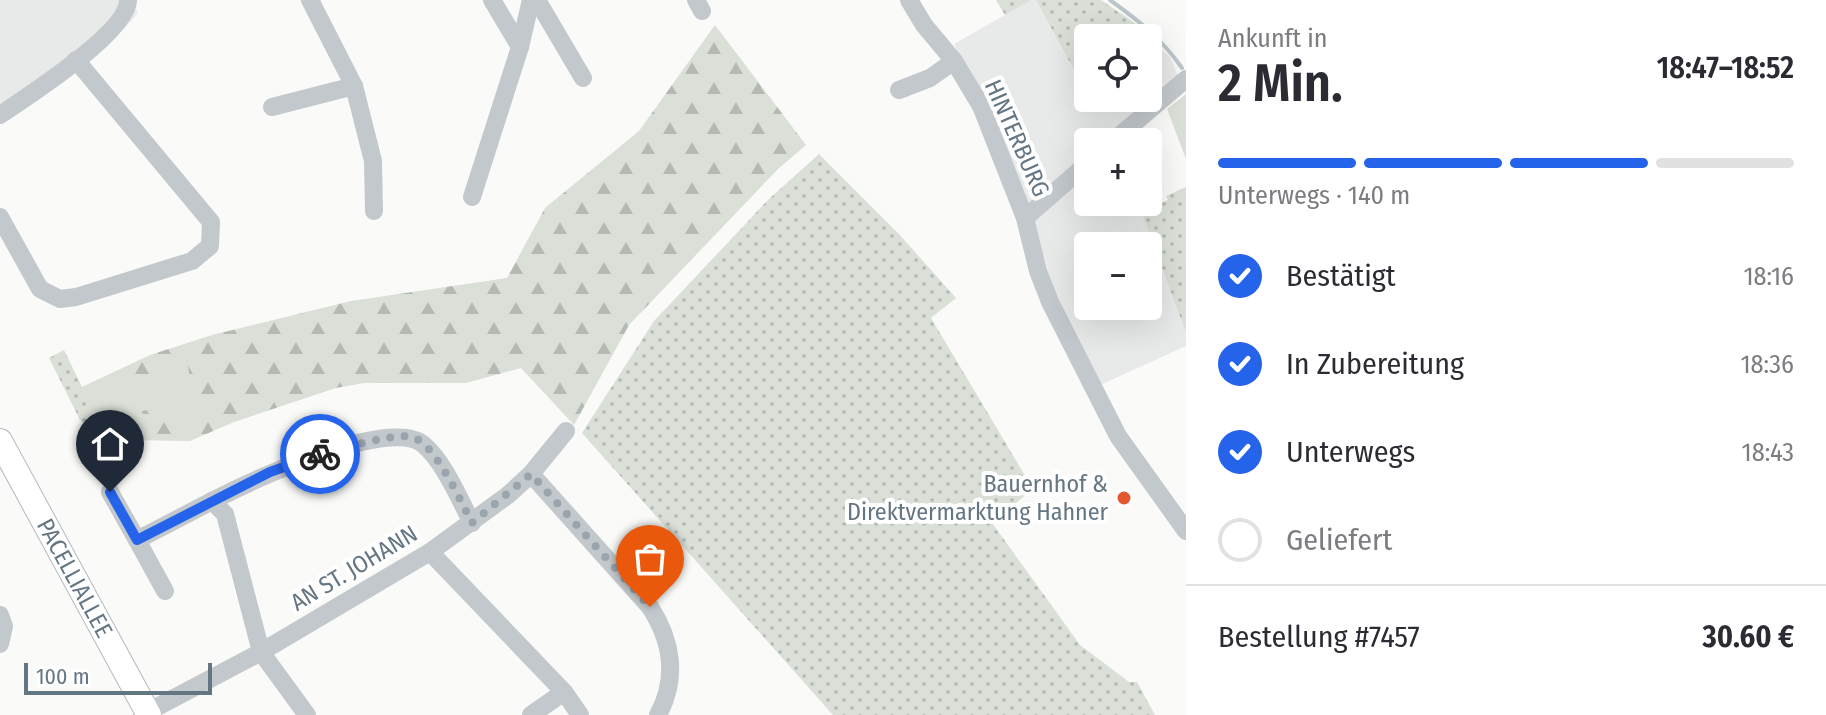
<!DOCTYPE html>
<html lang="de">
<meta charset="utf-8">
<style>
body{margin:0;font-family:"Fira Sans Condensed",sans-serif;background:#f2f2f3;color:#2b2b33;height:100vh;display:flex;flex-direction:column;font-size:30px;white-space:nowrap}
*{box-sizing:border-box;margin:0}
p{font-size:26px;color:#7c7c81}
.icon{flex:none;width:44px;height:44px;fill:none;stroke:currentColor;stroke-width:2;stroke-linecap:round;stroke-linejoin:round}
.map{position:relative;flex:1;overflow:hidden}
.side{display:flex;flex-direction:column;background:#fff;width:640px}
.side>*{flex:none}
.tools{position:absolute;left:1074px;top:24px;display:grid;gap:16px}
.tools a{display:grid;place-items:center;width:88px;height:88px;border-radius:8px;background:#fff;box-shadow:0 8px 32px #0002;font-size:40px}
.scale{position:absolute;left:24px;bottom:20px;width:188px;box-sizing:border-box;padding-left:8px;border:4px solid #657683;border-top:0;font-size:22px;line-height:28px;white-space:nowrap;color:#657683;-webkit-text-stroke:6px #fff;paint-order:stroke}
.pin{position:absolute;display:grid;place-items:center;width:68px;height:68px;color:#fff;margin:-82px -34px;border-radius:50% 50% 50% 0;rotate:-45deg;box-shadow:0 0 8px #0007}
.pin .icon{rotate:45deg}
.courier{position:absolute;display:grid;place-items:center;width:80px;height:80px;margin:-40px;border:6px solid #2563eb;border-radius:50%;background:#fff;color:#222;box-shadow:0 2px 10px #0007}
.head em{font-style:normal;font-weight:600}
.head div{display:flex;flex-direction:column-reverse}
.head{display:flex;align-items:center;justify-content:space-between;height:136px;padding:0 32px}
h1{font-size:52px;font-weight:600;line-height:60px}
.bar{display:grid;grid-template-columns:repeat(4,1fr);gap:12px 8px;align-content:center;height:96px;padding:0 32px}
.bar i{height:10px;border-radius:6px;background:#e1e1e2}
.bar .selected{background:#2563eb}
.bar p{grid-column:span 4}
.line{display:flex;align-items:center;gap:20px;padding:0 32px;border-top:2px solid #e1e1e2}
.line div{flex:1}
ol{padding:0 32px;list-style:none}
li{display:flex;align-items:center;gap:24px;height:88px}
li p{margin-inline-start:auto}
li .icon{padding:8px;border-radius:50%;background:#2563eb;color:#fff;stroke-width:4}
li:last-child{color:#7c7c81}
li i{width:44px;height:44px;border:4px solid #e1e1e2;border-radius:50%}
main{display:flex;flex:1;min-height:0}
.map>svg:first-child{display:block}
.built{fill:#e8e9e9;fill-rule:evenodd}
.grass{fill:url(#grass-dots)}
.forest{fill:url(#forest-firs)}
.park{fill:#dadfd7}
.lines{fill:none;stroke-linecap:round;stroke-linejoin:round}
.stream{stroke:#bbc7cb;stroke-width:4}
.major-casing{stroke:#b5babe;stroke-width:26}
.minor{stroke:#c3c8cc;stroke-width:18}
.major{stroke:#fff;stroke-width:24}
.done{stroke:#99a4ac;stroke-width:8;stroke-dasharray:0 14.4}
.route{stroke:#2563eb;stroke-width:10}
.poi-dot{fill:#e4572e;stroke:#fff;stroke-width:3}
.labels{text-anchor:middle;stroke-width:8;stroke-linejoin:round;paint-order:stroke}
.street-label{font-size:24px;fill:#657683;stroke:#fff}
.poi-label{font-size:24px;fill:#657683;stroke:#fff;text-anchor:end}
</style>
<main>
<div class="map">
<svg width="1186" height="715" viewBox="0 0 1186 715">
<defs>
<pattern id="grass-dots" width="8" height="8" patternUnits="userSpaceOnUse" patternTransform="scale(2)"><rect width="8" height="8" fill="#dadfd7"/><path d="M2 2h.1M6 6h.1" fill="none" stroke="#b4b9b4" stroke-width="1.8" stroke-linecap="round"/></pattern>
<pattern id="forest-firs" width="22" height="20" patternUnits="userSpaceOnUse" patternTransform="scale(2)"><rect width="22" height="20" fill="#dadfd7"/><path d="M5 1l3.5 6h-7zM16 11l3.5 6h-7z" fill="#b4b9b4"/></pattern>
</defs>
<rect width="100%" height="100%" fill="#fafaf8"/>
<g class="built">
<path d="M0,0H130L138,13L108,46L0,118Z"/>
<path d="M1031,0H1036L1077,77L1088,68V98H1148V38H1121L1136,24L1170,57L1178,75L1100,142H1088V202H1119L1125,216L1141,211L1186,333V346L1098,386L1059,308L1025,192L954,44ZM1088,246H1148V306H1088Z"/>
</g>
<g class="grass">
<path d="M996,0H1031L1005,15Z"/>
<path d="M1036,0H1101L1136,24L1121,38H1088V68L1078,78Z"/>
<path d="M819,154L898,233L956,298L931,318L1033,489L992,523L1080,645L1129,682H1137L1155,715H833L582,433L654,321L768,200Z"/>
<path d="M1186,187V333L1141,211L1168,200L1166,196Z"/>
<path d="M64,350L82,387L95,437L80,420L49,358Z"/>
</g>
<path class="forest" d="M715,25L806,145L778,169L629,325L574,425L521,368L466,383H364L336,388L234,422L190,441L124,440L95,437L82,387L150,355L212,335L351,301L507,278L545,208L639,131Z"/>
<g class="park">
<path d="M1186,94V159L1167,109Z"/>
<path d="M187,360L197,421H170L164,407L142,411L147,440L95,437L82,387L128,366L139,391L159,387L165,365Z"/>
</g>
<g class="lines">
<path class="stream" d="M1110,0C1138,20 1162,39 1182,68"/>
<defs>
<g id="major">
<path id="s1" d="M0,441L149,715"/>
</g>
</defs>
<use href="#major" class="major-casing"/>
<g class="minor">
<path d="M310,0L354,86L373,161L374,211"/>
<path d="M492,0L520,47"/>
<path d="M537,0L583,78"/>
<path d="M696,0L702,11"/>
<path d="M909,0L924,25L954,61L981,106L1025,218L1038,271L1050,302L1118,436L1186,531"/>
<path d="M899,90L930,78L954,61"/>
<path d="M272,107L354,86"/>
<path d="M0,115C27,97 129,31 128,0"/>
<path d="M1112,142L1186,79"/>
<path d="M472,197L520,47L531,0"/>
<path d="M0,217L40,289L60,299L76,297L192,261L210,246L211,222L76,60"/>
<path d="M1025,218L1088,163"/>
<path d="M531,474L650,607C672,641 678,678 658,715"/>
<path d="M110,492L137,540"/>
<path d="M430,552L564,692L580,715"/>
<path d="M165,591L137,540L212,501"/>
<path d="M0,615L4,626L0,644"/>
<path d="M142,715L261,652L430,552L508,495L531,474L566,431"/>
<path d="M307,715L261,652L225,514L212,501C249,482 390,415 424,445C444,462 460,500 472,523"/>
<path d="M531,715L564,692"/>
</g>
<use href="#major" class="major"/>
</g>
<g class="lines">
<path class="done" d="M320,454C339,449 394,433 412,437C435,443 461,502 472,523L531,474L650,607"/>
<path class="route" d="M110,492L137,540L270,472L320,454"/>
</g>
<circle class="poi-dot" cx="1124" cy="498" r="8"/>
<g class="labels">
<g class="street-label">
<text transform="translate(1017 138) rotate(66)" y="8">HINTERBURG</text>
<text transform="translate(354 568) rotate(-31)" y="8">AN ST. JOHANN</text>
<text dy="8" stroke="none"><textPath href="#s1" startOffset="156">PACELLIALLEE</textPath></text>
</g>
<g class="poi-label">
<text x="1108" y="492">Bauernhof &amp;<tspan x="1108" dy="28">Direktvermarktung Hahner</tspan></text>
</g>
</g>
</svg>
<div class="tools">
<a><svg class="icon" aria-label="locate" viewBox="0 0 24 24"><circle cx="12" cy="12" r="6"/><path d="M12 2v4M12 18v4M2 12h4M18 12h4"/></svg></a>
<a>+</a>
<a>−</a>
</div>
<div class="scale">100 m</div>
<div class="pin" style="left:650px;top:607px;background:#ea580c"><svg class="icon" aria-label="bag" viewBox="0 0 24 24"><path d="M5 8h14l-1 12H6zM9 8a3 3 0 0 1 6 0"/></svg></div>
<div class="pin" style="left:110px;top:492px;background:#1f2937"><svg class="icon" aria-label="home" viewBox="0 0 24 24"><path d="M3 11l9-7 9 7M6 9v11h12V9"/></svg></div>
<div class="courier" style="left:320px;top:454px"><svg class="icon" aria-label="bike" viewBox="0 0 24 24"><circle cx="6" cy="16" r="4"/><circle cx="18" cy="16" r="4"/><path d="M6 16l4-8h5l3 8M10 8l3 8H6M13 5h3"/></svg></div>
</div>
<section class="side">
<div class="head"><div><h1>2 Min.</h1><p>Ankunft in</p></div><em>18:47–18:52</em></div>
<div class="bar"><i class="selected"></i><i class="selected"></i><i class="selected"></i><i></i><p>Unterwegs · 140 m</p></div>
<ol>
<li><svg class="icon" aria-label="check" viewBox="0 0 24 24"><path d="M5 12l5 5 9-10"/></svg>Bestätigt<p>18:16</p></li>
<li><svg class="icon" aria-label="check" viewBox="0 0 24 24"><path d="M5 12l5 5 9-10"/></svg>In Zubereitung<p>18:36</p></li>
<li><svg class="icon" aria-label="check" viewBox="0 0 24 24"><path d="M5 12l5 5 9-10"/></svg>Unterwegs<p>18:43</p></li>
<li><i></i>Geliefert</li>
</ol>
<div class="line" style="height:104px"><div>Bestellung #7457</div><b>30.60 €</b></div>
</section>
</main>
